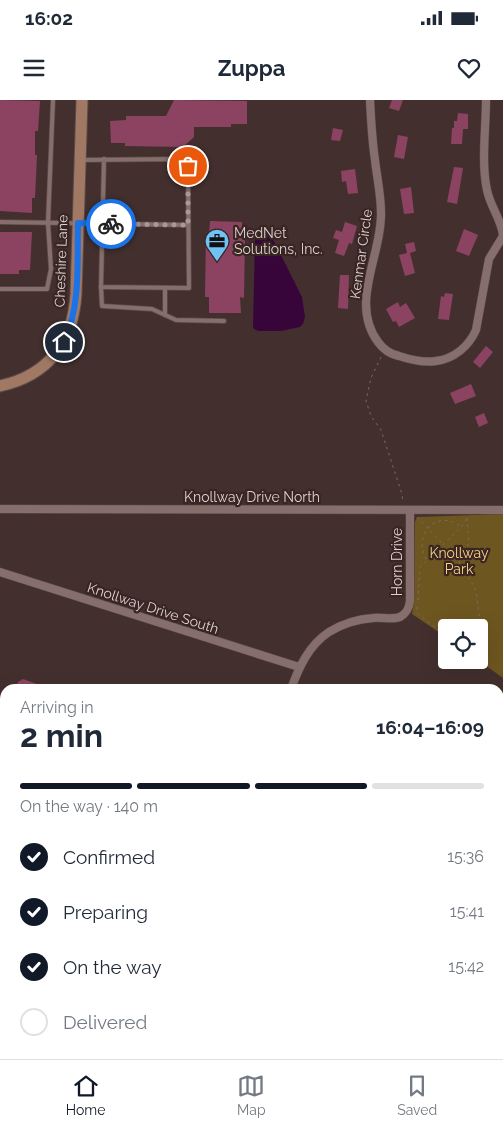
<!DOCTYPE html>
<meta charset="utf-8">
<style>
body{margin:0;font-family:Raleway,sans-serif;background:#f2f2f3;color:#1f2937;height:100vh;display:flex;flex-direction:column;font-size:19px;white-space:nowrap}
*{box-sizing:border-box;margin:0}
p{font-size:16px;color:#747a83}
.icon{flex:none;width:28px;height:28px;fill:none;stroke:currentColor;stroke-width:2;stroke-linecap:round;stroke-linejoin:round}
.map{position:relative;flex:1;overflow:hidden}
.side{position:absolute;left:0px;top:584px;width:504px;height:376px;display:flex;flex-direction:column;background:#fff;border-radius:15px 15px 0 0;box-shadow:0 5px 20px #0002}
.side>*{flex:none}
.controls{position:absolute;left:438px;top:519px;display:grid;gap:10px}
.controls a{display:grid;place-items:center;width:50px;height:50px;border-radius:5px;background:#fff;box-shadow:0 5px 20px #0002;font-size:25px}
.pin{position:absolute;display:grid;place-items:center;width:42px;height:42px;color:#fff;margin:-21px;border:2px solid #fff;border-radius:50%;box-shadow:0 1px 5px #0007}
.courier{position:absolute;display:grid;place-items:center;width:50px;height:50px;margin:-25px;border:4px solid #1a73e8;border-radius:50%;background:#fff;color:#222;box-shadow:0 1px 6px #0007}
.summary em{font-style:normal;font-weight:700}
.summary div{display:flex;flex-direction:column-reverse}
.summary{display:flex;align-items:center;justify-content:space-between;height:85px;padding:0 20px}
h1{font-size:32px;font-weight:700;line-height:38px}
.bar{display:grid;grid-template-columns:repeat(4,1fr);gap:8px 5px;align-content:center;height:60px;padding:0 20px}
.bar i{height:6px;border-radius:4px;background:#e0e1e3}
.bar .on{background:#111827}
.bar p{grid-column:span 4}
ol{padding:0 20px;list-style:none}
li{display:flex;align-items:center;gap:15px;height:55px}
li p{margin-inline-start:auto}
li .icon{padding:5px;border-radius:50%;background:#111827;color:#fff;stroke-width:4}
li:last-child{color:#747a83}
li i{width:28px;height:28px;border:2px solid #e0e1e3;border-radius:50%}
.status{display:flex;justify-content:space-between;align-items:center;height:35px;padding:0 25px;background:#fff;direction:ltr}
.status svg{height:14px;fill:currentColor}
header{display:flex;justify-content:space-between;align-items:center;height:65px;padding:0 20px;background:#fff;font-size:22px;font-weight:700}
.dock{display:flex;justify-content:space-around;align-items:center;height:70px;border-top:1px solid #e0e1e3;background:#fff;font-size:14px;color:#747a83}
.dock a{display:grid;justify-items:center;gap:2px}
.dock .on{color:#111827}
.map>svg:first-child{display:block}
.green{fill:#6e5620}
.water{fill:#38053b}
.building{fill:#8c4361}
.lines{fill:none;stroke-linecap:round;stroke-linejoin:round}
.lane-casing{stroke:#5c4c4a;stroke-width:5.5}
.street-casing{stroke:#5c4c4a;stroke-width:9}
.secondary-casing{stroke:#5c4c4a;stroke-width:13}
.highway-casing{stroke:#5c4c4a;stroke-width:17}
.path{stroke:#7b6a68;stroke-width:1;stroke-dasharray:2.5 4;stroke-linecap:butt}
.lane{stroke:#856e6c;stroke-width:4}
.street{stroke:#856e6c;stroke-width:8}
.secondary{stroke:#a17864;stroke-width:11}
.highway{stroke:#e18e52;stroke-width:15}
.done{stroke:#a89997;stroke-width:5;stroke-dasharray:0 9}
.route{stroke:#1a73e8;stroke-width:6}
.labels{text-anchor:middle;stroke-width:4.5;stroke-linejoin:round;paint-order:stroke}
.poi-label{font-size:14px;fill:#ded1cf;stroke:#392624;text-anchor:start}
.street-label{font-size:14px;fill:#ded1cf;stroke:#392624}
.park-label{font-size:14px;fill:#f8d181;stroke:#392624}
</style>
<div class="status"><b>16:02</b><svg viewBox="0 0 49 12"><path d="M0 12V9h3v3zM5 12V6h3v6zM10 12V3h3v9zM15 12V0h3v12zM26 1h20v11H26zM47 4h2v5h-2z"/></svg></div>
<header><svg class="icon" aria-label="menu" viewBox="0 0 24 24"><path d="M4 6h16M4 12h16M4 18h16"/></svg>Zuppa<svg class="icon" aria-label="heart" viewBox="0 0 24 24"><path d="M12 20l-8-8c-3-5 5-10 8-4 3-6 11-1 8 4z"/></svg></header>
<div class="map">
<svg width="503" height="959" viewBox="0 0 503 959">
<rect width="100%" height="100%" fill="#43302e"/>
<path class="green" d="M503,414V578L478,560L479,528H446V537L412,514L414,501L415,422L417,417Z"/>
<path class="water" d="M263,132L271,136L277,147L302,197L305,217L303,224L300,227L281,231H258L254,229L253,226L255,140L256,135Z"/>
<g class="building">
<path d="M0,0L40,1L38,31H35V55H37L35,98H32V113L0,111Z"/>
<path d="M174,0L247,1V24H231V27H194V37L183,47L125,46V43H111L110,21L126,20V16H166Z"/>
<path d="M392,0H403L399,11L389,8Z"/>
<path d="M458,13L468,14V29H463L462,44H451L452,28H454V21H457Z"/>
<path d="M333,28L343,30L340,41L331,40Z"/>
<path d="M398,35L408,37L404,59L394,57Z"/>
<path d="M454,67L463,68L457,104L447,102Z"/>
<path d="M355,69L358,93L348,94L346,81L342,82L341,71Z"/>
<path d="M411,87L414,113L404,114L400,89Z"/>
<path d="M210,121L242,122V137H245L244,198L240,197L241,213H209V197H205L206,136H209Z"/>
<path d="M345,122L357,126L352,144L349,143L344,156L335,153L339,140L333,138L336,130L342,132Z"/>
<path d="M464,129L478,135L469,156L456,151Z"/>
<path d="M0,132H32L30,170H19V174H0Z"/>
<path d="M414,142L416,151L410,153L415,173L405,176L399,155L407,153L405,144Z"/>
<path d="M340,175H349L348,209L338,208Z"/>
<path d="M445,193L453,194L449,220L438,219L441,196L444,197Z"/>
<path d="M398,202L400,207L406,203L415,218L399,227L396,221L393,222L386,209Z"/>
<path d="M486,246L493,252L480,268L473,262Z"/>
<path d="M471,284L476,296L455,304L450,293Z"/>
<path d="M484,313L488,323L479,327L475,317Z"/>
<path d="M23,579L48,588V589H15L18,582Z"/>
</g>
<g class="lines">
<defs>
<g id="lane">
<path d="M82,60L181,59L188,66L189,188L101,187L104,59"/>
<path d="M0,122L188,125"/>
<path d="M101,187L102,206L152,209L176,220L224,221"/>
<path d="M0,189H47L51,169L48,123L53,0"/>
<path d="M165,215V188"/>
<path d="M0,636L5,638"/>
<path d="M499,711V760"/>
<path d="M499,948V959"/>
<path d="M0,950H5"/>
<path d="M91,955L92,959"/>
<path d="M316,955L317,959"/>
<path d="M401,955L402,959"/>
<path d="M204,959V955"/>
<path d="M270,959V955"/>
</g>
<g id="street">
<path d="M370,0C371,20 372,40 375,60C377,78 381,95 381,113C382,155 349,203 378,242C383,249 390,254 399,256C411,260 424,263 436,261C454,259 469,246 476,230L489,159L503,136"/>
<path d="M486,0C486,28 481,63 487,90C490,106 501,119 503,135"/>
<path d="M0,409L503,410"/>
<path d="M0,472L299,567"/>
<path d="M291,589C299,567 309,545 329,532C342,524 358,519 373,518C382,517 392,520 400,517C407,513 409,508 410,501V410"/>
<path d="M297,959V955"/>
</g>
<g id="secondary">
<path d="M0,286C49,275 73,242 76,194L82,0"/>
<path d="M0,746L5,750"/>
<path d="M499,798H503"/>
<path d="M499,888H503"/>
<path d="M0,915L5,912"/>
</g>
<g id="highway">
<path d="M0,779L5,782"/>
<path d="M0,816H5"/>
<path d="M0,827H5"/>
<path d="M499,829H503"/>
<path d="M0,851H5"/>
<path d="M499,855H503"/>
<path d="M0,864H5"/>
<path d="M0,890L5,888"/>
</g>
</defs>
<use href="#lane" class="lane-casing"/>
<use href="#street" class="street-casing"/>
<use href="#secondary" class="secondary-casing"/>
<use href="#highway" class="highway-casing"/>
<g class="path">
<path d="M381,257L371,278L366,301L371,316L381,330L402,394L403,402"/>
<path d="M417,417L442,443"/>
<path d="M467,418L469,443L459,461L460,469L470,479L476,491L480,521L477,528"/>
<path d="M426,459C412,433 439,408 461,427"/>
<path d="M418,500L420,467L462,426L467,418"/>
<path d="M417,507V513L446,536"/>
</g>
<use href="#lane" class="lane"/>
<use href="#street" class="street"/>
<use href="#secondary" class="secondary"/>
<use href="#highway" class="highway"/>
</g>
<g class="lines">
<path class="done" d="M111,124L188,125V66"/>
<path class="route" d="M64,242C81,205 77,163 78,123L111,124"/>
</g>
<defs>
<symbol id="office-pin" viewBox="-11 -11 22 30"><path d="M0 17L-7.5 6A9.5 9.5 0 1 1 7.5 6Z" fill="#70c1f4" stroke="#392624"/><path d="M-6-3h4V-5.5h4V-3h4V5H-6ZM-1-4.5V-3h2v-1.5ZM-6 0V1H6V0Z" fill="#111"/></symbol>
</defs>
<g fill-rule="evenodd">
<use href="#office-pin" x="203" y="127" width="28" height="38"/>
</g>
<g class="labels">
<g class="poi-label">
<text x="234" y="138">MedNet<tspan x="234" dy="16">Solutions, Inc.</tspan></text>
</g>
<g class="street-label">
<text transform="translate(361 154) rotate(-82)" y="5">Kenmar Circle</text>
<text transform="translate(61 161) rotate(-88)" y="5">Cheshire Lane</text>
<text x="252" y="402">Knollway Drive North</text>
<text transform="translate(397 462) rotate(-90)" y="5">Horn Drive</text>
<text transform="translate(153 508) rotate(18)" y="5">Knollway Drive South</text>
</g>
<g class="park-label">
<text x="459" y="458">Knollway<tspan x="459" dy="16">Park</tspan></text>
</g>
</g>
</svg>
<div class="controls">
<a><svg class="icon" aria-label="locate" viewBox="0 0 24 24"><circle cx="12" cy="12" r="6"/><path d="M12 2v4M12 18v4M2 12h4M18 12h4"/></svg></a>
</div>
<div class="pin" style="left:188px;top:66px;background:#ea580c"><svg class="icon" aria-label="bag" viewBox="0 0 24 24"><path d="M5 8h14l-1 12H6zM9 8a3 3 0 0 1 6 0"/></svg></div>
<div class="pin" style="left:64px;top:242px;background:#1f2937"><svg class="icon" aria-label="home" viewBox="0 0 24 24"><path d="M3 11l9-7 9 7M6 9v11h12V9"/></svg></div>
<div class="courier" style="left:111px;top:124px"><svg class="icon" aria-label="bike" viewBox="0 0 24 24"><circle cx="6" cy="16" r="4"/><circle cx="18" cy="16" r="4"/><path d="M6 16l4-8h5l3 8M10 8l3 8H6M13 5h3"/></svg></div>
<section class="side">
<div class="summary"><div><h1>2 min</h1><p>Arriving in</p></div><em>16:04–16:09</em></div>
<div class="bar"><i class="on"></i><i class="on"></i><i class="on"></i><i></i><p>On the way · 140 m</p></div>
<ol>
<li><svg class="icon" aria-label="check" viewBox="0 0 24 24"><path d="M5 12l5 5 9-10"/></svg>Confirmed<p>15:36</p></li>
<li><svg class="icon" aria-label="check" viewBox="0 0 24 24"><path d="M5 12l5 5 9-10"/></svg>Preparing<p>15:41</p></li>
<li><svg class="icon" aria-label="check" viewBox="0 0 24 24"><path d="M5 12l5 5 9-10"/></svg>On the way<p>15:42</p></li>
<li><i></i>Delivered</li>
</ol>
</section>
</div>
<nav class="dock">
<a class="on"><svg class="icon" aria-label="home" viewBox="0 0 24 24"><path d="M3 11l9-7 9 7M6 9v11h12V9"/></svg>Home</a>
<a><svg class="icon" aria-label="map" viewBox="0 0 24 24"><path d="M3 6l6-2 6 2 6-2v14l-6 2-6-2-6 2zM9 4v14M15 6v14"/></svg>Map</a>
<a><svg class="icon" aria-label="saved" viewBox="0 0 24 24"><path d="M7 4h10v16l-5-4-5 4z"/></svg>Saved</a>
</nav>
